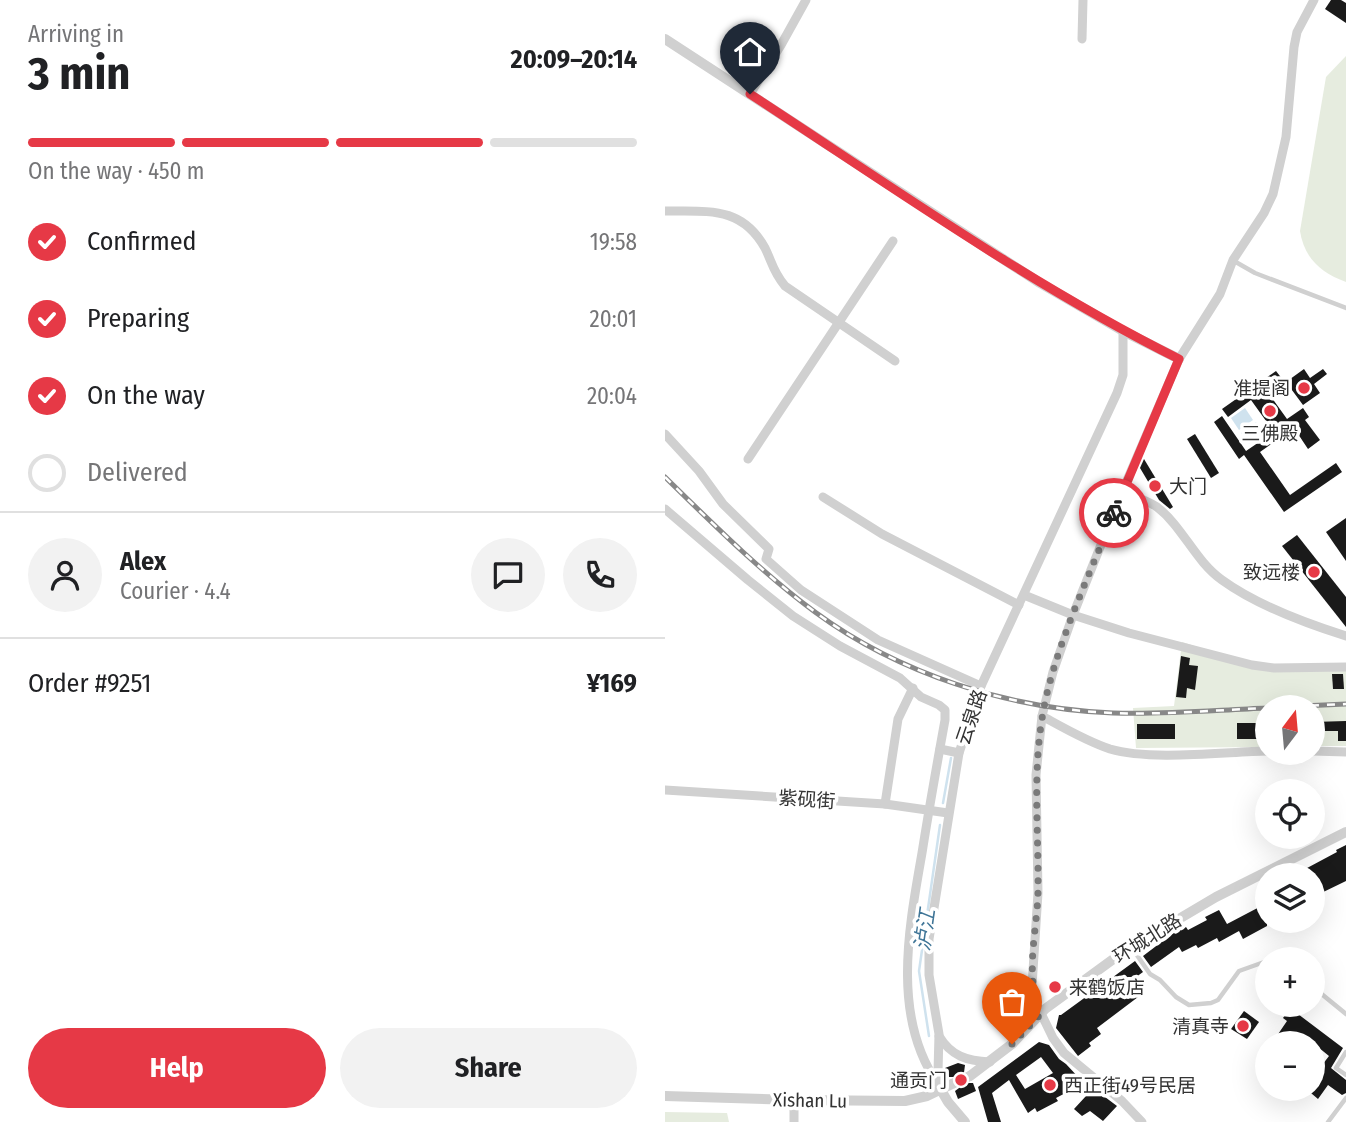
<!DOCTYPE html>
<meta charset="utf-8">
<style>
body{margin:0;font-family:"Fira Sans Condensed","Noto Sans SC",sans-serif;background:#f2f2f2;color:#202124;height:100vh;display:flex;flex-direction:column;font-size:26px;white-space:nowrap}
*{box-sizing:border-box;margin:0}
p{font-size:23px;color:#757577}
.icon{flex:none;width:38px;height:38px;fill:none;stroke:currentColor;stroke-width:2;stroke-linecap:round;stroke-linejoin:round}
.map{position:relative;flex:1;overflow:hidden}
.sheet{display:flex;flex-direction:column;background:#fff;width:665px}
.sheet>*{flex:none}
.needle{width:46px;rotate:16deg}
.controls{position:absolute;left:590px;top:695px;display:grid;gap:14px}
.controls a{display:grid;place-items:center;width:70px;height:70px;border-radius:50%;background:#fff;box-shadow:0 7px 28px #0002;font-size:35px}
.pin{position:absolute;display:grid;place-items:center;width:60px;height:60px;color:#fff;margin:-72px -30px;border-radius:50% 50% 50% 0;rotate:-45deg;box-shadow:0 0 7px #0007}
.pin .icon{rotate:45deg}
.courier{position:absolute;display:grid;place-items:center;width:70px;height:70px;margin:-35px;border:5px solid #e63946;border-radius:50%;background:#fff;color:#222;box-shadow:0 2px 9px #0007}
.summary em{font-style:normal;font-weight:700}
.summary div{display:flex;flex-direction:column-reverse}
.summary{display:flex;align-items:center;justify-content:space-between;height:119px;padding:0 28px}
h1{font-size:46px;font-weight:700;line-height:52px}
.bar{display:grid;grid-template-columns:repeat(4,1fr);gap:10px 7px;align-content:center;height:84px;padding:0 28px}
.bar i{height:9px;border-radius:5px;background:#e0e0e0}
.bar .on{background:#e63946}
.bar p{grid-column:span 4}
.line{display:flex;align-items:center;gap:18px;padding:0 28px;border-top:2px solid #e0e0e0}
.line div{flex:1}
.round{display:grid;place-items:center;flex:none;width:74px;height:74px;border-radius:37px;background:#f2f2f2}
ol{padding:0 28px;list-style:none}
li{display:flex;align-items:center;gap:21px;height:77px}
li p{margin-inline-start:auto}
li .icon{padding:7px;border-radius:50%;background:#e63946;color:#fff;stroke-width:4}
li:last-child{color:#757577}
li i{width:38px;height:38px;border:4px solid #e0e0e0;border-radius:50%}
.primary-button{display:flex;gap:14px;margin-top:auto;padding:14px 28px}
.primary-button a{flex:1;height:80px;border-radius:42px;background:#e63946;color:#fff;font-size:28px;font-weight:700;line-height:80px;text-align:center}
.primary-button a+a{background:#f2f2f2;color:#202124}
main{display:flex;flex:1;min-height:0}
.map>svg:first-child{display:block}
.green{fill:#e6ecdf}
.water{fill:#cfe2ee}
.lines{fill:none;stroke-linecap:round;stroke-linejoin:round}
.stream{stroke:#cfe2ee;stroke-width:2.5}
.building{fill:#1a1a1a;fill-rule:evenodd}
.tertiary-tunnel{stroke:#d6d6d6;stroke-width:10;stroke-dasharray:10 5;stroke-linecap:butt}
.service{stroke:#d0d0d0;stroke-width:4.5}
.minor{stroke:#d0d0d0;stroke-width:9}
.tertiary{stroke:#d0d0d0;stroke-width:10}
.rail-casing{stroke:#888;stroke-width:5}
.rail{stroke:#fff;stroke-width:2.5;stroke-dasharray:8;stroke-linecap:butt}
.done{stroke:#7a7a7a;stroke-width:7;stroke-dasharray:0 12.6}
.route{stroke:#e63946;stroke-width:9}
.poi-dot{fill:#e63946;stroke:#fff;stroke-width:2.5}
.labels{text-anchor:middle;stroke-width:7;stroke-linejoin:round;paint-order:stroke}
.poi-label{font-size:19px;fill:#333;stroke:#fff;text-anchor:end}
.street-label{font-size:19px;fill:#333;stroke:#fff}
.water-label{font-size:21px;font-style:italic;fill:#3f7597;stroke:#fff}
</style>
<main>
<section class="sheet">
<div class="summary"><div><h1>3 min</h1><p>Arriving in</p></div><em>20:09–20:14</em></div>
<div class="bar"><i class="on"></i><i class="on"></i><i class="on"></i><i></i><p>On the way · 450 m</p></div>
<ol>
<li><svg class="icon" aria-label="check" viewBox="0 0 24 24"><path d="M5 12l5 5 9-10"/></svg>Confirmed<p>19:58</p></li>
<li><svg class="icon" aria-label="check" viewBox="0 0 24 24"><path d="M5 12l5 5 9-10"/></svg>Preparing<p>20:01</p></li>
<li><svg class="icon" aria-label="check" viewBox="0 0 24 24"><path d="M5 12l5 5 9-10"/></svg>On the way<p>20:04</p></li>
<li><i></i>Delivered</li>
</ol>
<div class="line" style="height:126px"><a class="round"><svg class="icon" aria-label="person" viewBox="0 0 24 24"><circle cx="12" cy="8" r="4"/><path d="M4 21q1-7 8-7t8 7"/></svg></a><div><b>Alex</b><p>Courier · 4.4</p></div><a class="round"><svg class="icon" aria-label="chat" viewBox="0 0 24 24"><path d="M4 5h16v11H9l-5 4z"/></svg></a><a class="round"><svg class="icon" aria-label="phone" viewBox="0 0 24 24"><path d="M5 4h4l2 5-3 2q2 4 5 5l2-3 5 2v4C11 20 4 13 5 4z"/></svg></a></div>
<div class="line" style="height:91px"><div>Order #9251</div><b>¥169</b></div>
<div class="primary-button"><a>Help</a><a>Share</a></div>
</section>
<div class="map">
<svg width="681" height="1122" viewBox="0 0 681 1122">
<rect width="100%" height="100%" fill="#fff"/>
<g class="green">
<path d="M681,56V282C656,273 639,258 635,231L661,77Z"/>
<path d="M517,642L613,672L681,670V746H648V707H602V747L471,748L468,708L509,706Z"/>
<path d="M0,1112L62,1113L64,1122H0Z"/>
</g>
<g class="water">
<path d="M580,408L588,420L574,430L566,418Z"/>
<path d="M591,422L599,434L584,444L576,433Z"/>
</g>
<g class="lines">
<g class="stream">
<path d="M278,803L286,758"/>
<path d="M264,1036L254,971L275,825"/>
</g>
</g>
<g class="building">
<path d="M666,0H676L681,3V23L660,9Z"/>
<path d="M639,369L645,378L658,369L662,374L649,384L655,393L638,405L621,382Z"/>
<path d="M611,371L618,380L602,391L622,419L638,408L644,417L640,420L655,440L643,449L629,428L595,452L625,495L671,463L677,472L619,512L579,455L574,459L549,422L557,416L581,451L609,432L586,400L563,417L557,409Z"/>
<path d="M530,434L554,473L546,478L522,439Z"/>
<path d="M479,459L508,507L505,509L494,500L475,468Z"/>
<path d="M681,518V561L661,532Z"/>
<path d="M632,535L681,597V627L617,546Z"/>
<path d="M516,656L525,658L524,665L533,666L530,690L522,688L521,698L511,697Z"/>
<path d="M667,674H678L679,689H668Z"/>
<path d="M681,721V741H673V731H648V722Z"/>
<rect x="572" y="723" width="30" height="16"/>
<rect x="472" y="724" width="38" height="15"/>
<path d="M681,845V881L648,897V875H629L672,852L671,850Z"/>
<path d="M602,903V926L578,939L574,931L554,942L552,938L533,948L531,945L517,952L514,947L486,967L478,956L507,934L521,927L523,930L542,920L540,917L554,910L562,924Z"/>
<path d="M470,961L478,972L467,980L477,994L432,1028L436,1034L424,1043L426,1046L413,1056L391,1028L394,1015H396Z"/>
<path d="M625,1008L678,1048L666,1068L681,1080V1093L677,1095L663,1085L653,1099L640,1088H648V1077L664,1056L648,1043H607L622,1021L618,1018Z"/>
<path d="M579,1011L594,1022L582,1039L566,1029Z"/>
<path d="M374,1042L384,1045L394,1059L401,1064L429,1094L432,1091L452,1106L438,1121L425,1111L417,1116L409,1109L421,1096L410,1088L391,1098L393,1101L372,1112L370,1108L363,1113L344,1080L327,1093L336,1122H323L313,1087ZM376,1057L388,1073L360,1089L351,1075Z"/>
<path d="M293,1063L300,1065L298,1080L303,1083H308L311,1091L293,1099L290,1091L294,1088V1081L291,1077H284L280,1068Z"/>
</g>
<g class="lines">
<path class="tertiary-tunnel" d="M287,1084L305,1076"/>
<g class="service">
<path d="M569,261L590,273L681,308"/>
<path d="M467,948L485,974L495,980L511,997L524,1005L546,1003L553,1000L574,971L602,961"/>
<path d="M608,959H614"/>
<path d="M648,987L681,1014"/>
<path d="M681,1052L671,1068L681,1075"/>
<path d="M663,1122L681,1098"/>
</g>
<g class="minor">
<path d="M417,39L418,0"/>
<path d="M85,94L116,45L141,0"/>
<path d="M0,211C42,212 76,205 100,248C107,262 108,272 120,286L230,361"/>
<path d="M0,434L34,471L58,504L104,549L101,559L136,590L213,640L316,686"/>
<path d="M83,459L228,241"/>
<path d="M457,492C469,496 482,500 492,507C518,527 530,561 557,580C590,604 643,624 681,636"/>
<path d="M158,497L217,534L354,605"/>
<path d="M0,509L83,580L128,616L175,646L235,678L256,697L274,705L280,710V720C272,764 264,809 257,853C244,927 226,1017 273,1084"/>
<path d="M359,595L408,615L464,633L587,665L609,668L681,667"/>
<path d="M377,716C399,728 421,741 445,749C486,761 558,752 602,751"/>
<path d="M275,749L294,753"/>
<path d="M648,751L681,752"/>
<path d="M0,790L220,804L283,813"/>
<path d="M220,804L233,719L248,688"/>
<path d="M274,1036C286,1056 302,1061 325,1062"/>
<path d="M276,1090L273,1072L274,1034L264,975V939L294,753L316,686L452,393L458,375V331"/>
<path d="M129,1100V1122"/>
<path d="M477,1122L457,1101L399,1053L388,1038L370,1001L367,986L373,893L371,775L377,716L388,672L408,615L457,492L514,359L555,294L568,260L599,213L608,194L621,137L629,47L632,32L649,0"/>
</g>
<g class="tertiary">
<path d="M0,39L375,283L458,331L514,359"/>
<path d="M305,1076L347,1044L380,1009L458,952L551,897L681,832"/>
<path d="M276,1090L283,1102L300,1122"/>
<path d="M0,1096L129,1100L240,1101L262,1096L287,1084"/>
</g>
<defs>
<g id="rail">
<path d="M0,477C48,524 96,572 150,612C234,674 344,709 448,713C499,715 551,710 602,708"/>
<path d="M614,707L681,704"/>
</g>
</defs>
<use href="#rail" class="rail-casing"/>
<use href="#rail" class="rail"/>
</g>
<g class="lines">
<path class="done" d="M347,1044L376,1014C359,978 372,931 373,893C374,833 367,773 378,713C389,649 425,574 449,513"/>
<path class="route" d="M85,94C226,186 364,284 514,359L449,513"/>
</g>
<g class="poi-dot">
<circle cx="639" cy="388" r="7"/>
<circle cx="605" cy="411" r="7"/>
<circle cx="490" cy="486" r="7"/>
<circle cx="649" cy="572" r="7"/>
<circle cx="390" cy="987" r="7"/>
<circle cx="578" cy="1026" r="7"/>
<circle cx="296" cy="1080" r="7"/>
<circle cx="385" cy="1085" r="7"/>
</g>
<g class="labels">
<g class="poi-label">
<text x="625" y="395">准提阁</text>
<text x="605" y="440" text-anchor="middle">三佛殿</text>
<text x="504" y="493" text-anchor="start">大门</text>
<text x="635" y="579">致远楼</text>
<text x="404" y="994" text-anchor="start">来鹤饭店</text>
<text x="564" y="1033">清真寺</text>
<text x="282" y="1087">通贡门</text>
<text x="399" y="1092" text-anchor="start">西正街49号民居</text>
</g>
<g class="street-label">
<text transform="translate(306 717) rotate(-71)" y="7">云泉路</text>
<text transform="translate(142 799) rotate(4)" y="7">紫砚街</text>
<text transform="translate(482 938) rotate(-32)" y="7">环城北路</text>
<text transform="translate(145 1100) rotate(1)" y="7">Xishan Lu</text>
</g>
<g class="water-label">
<text transform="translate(260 930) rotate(-82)" y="7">泸江</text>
</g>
</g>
</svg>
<div class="controls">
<a><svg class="needle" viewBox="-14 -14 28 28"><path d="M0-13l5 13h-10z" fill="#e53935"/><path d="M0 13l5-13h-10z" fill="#757577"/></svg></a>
<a><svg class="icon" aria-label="locate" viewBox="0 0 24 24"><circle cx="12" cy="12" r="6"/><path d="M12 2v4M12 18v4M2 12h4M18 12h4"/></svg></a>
<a><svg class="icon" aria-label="layers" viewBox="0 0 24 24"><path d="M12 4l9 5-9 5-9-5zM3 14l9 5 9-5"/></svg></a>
<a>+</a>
<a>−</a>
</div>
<div class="pin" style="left:347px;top:1044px;background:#ea580c"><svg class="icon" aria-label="bag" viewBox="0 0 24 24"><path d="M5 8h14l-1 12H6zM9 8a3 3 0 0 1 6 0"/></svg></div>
<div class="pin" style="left:85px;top:94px;background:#1f2937"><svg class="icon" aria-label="home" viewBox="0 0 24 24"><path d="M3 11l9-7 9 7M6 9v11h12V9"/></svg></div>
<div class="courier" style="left:449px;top:513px"><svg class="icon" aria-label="bike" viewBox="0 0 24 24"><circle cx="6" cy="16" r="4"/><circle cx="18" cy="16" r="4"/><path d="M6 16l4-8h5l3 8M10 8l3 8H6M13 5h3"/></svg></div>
</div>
</main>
